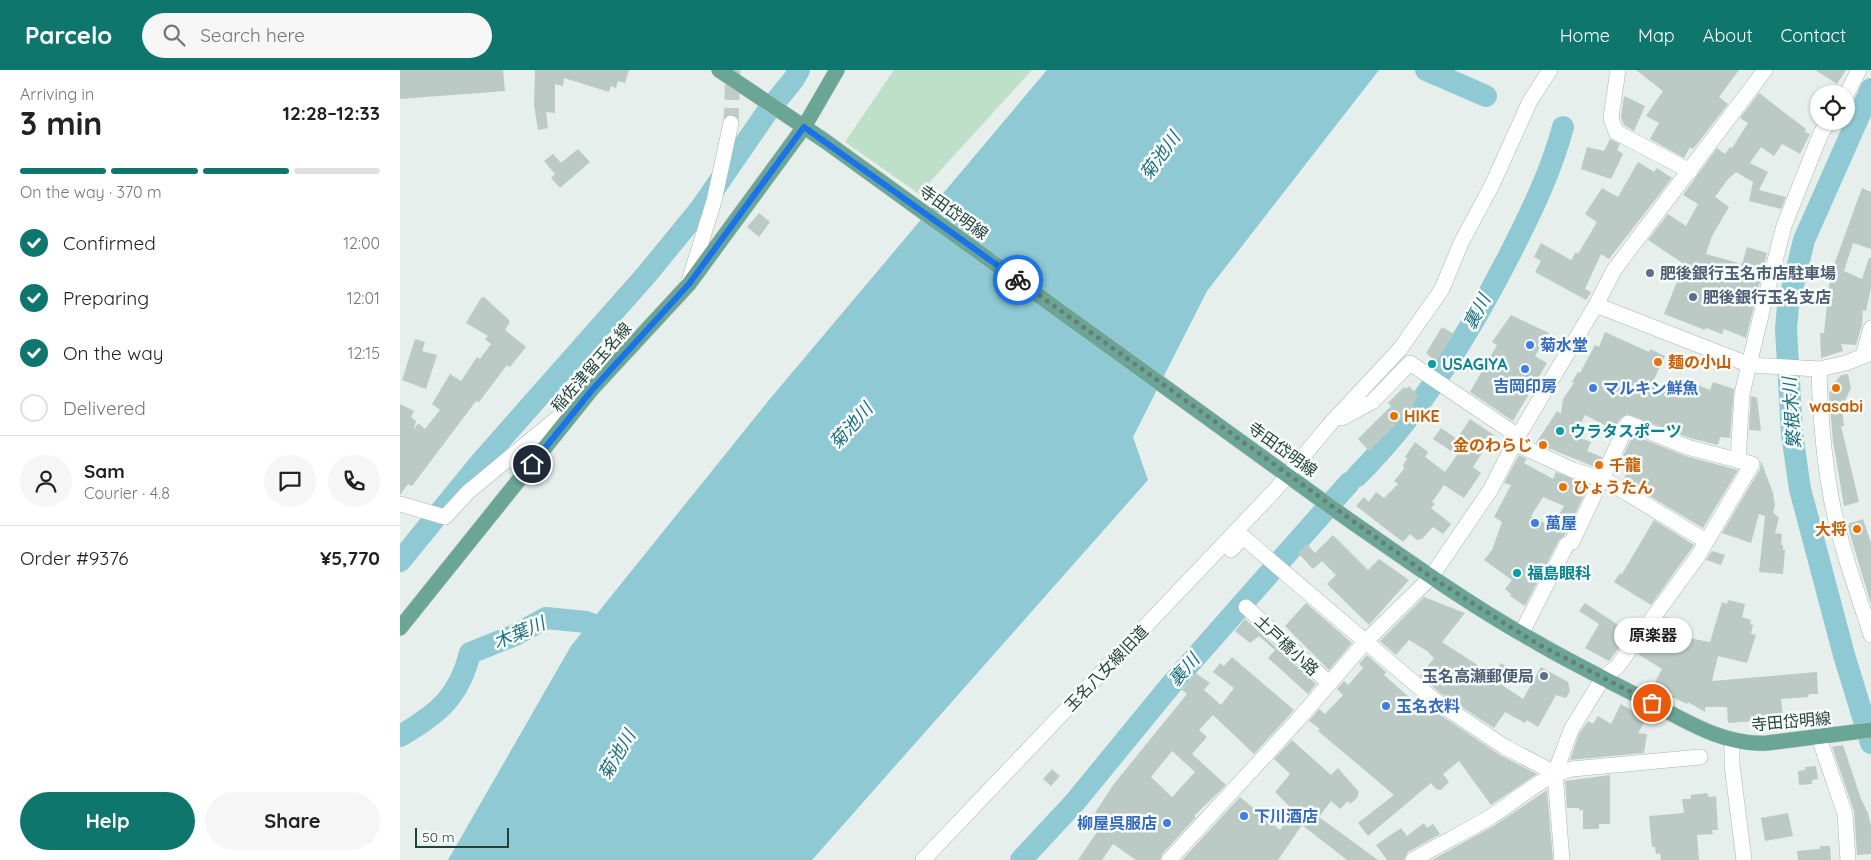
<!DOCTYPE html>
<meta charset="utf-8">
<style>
body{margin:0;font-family:Quicksand,"Noto Sans JP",sans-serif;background:#f6f6f6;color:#222;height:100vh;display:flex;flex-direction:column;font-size:19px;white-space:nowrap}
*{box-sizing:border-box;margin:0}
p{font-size:16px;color:#767676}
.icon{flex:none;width:28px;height:28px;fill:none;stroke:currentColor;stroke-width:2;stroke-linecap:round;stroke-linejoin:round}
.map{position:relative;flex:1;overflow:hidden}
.drawer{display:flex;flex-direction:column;background:#fff;width:400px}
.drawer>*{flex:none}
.fabs{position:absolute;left:1410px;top:15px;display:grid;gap:10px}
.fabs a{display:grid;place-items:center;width:45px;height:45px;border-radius:50%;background:#fff;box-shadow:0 1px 4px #0004;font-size:25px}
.scale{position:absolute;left:15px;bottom:12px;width:94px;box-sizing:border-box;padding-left:5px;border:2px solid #24423a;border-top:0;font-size:14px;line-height:18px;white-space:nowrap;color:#24423a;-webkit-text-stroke:4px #f7fbf9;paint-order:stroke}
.pin{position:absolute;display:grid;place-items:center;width:42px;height:42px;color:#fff;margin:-21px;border:2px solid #fff;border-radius:50%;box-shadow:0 1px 5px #0007}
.courier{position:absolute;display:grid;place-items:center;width:50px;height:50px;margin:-25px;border:4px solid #1a73e8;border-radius:50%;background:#fff;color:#222;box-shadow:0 1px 6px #0007}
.bubble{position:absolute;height:35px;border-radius:18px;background:#fff;box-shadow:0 1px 4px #0004;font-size:16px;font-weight:700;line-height:35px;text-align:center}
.headline em{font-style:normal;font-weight:700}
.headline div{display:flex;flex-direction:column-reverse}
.headline{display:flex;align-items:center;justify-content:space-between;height:85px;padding:0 20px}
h1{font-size:32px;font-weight:700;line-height:38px}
.bar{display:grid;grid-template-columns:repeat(4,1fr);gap:8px 5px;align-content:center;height:60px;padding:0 20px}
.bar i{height:6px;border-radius:4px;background:#e0e0e0}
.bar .active{background:#0f766e}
.bar p{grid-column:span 4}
.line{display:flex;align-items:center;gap:12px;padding:0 20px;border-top:1px solid #e0e0e0}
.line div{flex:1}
.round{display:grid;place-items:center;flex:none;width:52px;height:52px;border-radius:26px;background:#f6f6f6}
ol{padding:0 20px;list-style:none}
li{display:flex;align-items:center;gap:15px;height:55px}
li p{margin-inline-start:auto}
li .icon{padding:5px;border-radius:50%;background:#0f766e;color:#fff;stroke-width:4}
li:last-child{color:#767676}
li i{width:28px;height:28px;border:2px solid #e0e0e0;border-radius:50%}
.action{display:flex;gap:10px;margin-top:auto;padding:10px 20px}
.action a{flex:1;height:58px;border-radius:30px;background:#0f766e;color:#fff;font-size:20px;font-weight:700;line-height:58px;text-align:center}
.action a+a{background:#f6f6f6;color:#222}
header{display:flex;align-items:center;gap:30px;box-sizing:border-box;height:70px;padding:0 25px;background:#0f766e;color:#fff}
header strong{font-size:24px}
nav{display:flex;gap:28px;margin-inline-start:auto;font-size:18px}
.search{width:350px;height:45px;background:#f6f6f6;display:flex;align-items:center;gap:12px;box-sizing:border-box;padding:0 18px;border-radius:28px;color:#767676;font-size:19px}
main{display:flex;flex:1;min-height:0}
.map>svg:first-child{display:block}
.green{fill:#bfe0c8}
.water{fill:#8ec9d4}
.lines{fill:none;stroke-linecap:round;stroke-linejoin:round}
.river{stroke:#8ec9d4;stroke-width:22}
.building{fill:#bbcac4;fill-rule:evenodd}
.minor-tunnel{stroke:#bfccc8;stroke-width:15;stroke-dasharray:15 8;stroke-linecap:butt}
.minor-casing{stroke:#a8b8b2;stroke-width:16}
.major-casing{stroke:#c2cac8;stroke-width:16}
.minor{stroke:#fff;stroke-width:15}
.major{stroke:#6aa596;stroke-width:15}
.done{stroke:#687f78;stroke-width:5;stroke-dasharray:0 9}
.route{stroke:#1a73e8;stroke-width:6}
.service-dot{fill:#5c6f8a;stroke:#f7fbf9;stroke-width:2}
.shop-dot{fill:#3f7fe0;stroke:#f7fbf9;stroke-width:2}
.food-dot{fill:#e8710a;stroke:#f7fbf9;stroke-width:2}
.culture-dot{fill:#0f9aa8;stroke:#f7fbf9;stroke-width:2}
.labels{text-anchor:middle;stroke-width:5;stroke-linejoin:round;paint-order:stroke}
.street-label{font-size:16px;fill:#24423a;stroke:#f7fbf9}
.service-label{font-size:16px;font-weight:bold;fill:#4e5e75;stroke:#f7fbf9;text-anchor:start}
.shop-label{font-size:16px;font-weight:bold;fill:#366cbe;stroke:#f7fbf9;text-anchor:start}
.food-label{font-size:16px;font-weight:bold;fill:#c56008;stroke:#f7fbf9;text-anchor:start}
.culture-label{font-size:16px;font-weight:bold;fill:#0d838f;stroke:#f7fbf9;text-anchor:start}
.water-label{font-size:18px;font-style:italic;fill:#1c6f80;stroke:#f7fbf9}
</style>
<header>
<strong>Parcelo</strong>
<div class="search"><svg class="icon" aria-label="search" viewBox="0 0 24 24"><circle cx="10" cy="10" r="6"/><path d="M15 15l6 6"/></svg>Search here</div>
<nav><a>Home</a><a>Map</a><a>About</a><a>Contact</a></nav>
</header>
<main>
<section class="drawer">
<div class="headline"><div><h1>3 min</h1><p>Arriving in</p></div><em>12:28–12:33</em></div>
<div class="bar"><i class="active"></i><i class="active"></i><i class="active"></i><i></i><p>On the way · 370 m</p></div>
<ol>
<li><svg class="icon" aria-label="check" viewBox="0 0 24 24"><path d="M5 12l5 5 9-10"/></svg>Confirmed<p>12:00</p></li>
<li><svg class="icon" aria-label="check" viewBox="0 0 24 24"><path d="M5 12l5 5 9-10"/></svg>Preparing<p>12:01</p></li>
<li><svg class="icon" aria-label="check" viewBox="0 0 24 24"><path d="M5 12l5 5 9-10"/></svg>On the way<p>12:15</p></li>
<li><i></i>Delivered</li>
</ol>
<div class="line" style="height:90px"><a class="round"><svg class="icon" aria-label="person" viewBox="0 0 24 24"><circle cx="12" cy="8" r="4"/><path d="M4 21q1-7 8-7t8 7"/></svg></a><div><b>Sam</b><p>Courier · 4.8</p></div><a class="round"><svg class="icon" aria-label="chat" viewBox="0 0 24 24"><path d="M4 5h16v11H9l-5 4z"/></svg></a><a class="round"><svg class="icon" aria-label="phone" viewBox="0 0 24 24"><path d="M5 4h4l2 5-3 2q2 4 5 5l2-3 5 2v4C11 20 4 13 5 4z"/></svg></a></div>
<div class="line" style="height:65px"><div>Order #9376</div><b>¥5,770</b></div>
<div class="action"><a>Help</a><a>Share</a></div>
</section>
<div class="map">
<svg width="1471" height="790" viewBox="0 0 1471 790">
<rect width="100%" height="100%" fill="#e6efeb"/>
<path class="green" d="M494,0H632L519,124L445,72Z"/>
<path class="water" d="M647,0H979L807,221L733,367L748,410L412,790H48L171,576L369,330Z"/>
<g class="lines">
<g class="river">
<path d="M1026,0L1086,26"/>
<path d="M1471,19L1404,170L1388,236L1386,259L1392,364L1400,419L1444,585L1471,673"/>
<path d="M957,406C1024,339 1074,256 1116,172C1135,134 1152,98 1163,57"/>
<path d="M0,491L81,392L247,204L301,138L367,42L394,9L399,0"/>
<path d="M0,666C38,644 59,627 70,583L115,565L146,548L186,552L219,564"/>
<path d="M621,790L675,732L770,616L949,413"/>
</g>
</g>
<g class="building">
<path d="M0,0H103L105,21L0,29Z"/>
<path d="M135,0H229L225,13L218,11L216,18L211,16L209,22L164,8L163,16L155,14V43L146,42L148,58L138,60L134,35Z"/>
<path d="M1236,0H1339L1319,27L1328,34L1293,79L1290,77L1284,88L1250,69L1259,53L1246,46L1263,21Z"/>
<path d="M1415,0H1446L1437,14Z"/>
<path d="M1359,23L1406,59L1405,62L1410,64L1400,84L1382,74L1374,86L1361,77L1350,93L1368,102L1359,120L1386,127L1381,139L1349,131L1353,112L1336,102L1328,109L1315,127L1329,137L1312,166L1306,184L1342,194L1347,177L1367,183L1346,268L1324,259L1322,264L1306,258L1305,260L1264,244L1284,194L1248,170L1268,144L1286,156L1298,134L1283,125L1317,78L1325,84L1330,77L1332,78L1348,53L1340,48Z"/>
<path d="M1224,26L1245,36L1234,61L1224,55L1221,47Z"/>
<path d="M1210,69L1220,74L1217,80L1223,84L1211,109L1181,99L1187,77L1204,81Z"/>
<path d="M178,79L190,92L160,118L151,108L155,104L144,91L153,84L161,93Z"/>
<path d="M1238,92L1254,102L1257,98L1272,108L1209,189L1201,184L1185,219L1191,222L1186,230L1135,202L1141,191L1134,187L1141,173L1171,190L1176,182L1178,184L1197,152L1185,144L1202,118L1218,127Z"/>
<path d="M1462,118L1471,122V179L1453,173L1444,201L1462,209L1469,188H1471V218L1466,241L1463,240L1462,255L1456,275L1441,274L1443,281L1421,288L1420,263H1424L1430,206Z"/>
<path d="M359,143L370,152L359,167L347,157Z"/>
<path d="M84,227L108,249L110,252L105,260L126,277L110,297L107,295L79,332L76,331L12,416L8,414L0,425V334L14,341L11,347L16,351L14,360L18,353L25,359L40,340L32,334L50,304L61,311L77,287L80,289L91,274L85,269L88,266L66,253L81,228Z"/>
<path d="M1111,245L1149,263L1135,286L1147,293L1113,351L1070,322L1097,275L1092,272Z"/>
<path d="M1042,257L1054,264L1036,292L1026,283Z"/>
<path d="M1205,262L1249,282L1250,279L1265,286L1252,314L1281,328L1286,319L1289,321L1293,313L1310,320L1313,312L1334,319L1330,368L1320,367L1318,375L1290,368L1227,344L1220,349L1214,360L1185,345L1177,362L1179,363L1177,367L1191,372L1187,381L1202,387L1197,398L1136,373L1157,341L1161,344L1163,329L1174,313L1172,312L1178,302L1180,303L1195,275L1199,277Z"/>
<path d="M15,269L25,272L22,281L37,285L26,319L2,310Z"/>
<path d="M1448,304L1451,318L1442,337L1444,356H1441L1459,432L1444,436L1433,371L1429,324L1432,316L1441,305Z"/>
<path d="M1009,316L1018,325L1010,341L969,381L958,369L991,336L988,333L1004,317L1006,319Z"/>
<path d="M1351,326L1357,328L1361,361L1349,360Z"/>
<path d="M1070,349L1094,365L1073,397L1081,403L1064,428L1044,415L1032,432L1035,434L1031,438L1051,454L1043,464L1033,457L1022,469L1017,470L1010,464L1003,472L956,436L964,427L969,432L976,422L984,428L998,414L994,411L1004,399L1003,395L1007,389L1005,387L1015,372L1028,382L1025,387L1045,402L1057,385L1033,369L1041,358L1057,369Z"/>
<path d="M1233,365L1285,386L1338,400L1303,458L1223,410L1231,395L1221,390Z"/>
<path d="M1119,385L1127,389L1124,393L1153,409L1156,402L1189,415L1165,465L1159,470L1125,536L1110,526L1111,524L1105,519L1112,510L1084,490L1092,480L1102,452L1094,447L1111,415L1104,413ZM1143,427L1164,436L1152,457L1131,446Z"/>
<path d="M1361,391L1373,423L1375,436L1373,442L1379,448L1375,463L1382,464L1381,475H1383V480H1385L1383,504L1359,502L1365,446L1359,444L1351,473L1322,463L1360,399Z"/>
<path d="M1463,449L1471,473V534L1447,454Z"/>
<path d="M1254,450L1294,475L1251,535L1214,512L1220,503L1222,504Z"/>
<path d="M933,465L968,500L979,489L1009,510L969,555L927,514L936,505L922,491L913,499L898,483L907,474L915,483Z"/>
<path d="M1312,481L1325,485L1321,495L1306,490Z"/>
<path d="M1024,527L1065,543L1042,572L1079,596L1085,598L1086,596L1095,602L1101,593L1109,598L1099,613L1123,629L1141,597L1168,612L1170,621L1166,628L1156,625L1138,657L1127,650L1125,653L1105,642L1094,658L1039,622L1020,606L1034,588L1027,581L1009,570L996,585L980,571Z"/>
<path d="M1328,530L1345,534L1342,547L1351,550L1350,554L1353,555L1351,564L1356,565L1347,593L1318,586L1312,611L1417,602L1418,624H1409L1408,627L1381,629L1383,649L1328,653L1327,637H1305V642L1288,632L1287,634L1272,627L1273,624L1257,615L1255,612L1262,599L1238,584L1257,561L1265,547L1271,549L1267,564L1310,572L1322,532L1327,534Z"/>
<path d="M906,533L952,573L929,600L885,556Z"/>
<path d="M1185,533L1230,563L1209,591L1185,578L1199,554L1179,541Z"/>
<path d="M845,549L916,614L908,624L868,588L875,580L859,566L850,573L835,561Z"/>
<path d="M967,585L986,602L984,605L1027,643L1030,638L1100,685L1137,704L1091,735L1059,691L1043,704L1049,712L1041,720L1036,719L1031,713L968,766L958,753L994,725L918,661L920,659L909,651L919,639L925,644L943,625L937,619L944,611L948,615L963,598L959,594Z"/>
<path d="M832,587L894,640L854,684L813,645L799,660L807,667L792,684L826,715L794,746L796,747L762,784L760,790H736L713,774L702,790H678L697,762L694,760L699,754L691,749L713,715L787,624L782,620L796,603L810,613L804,620L821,635L834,618L813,602L820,593L824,596ZM772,681L795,702L772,727L751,707Z"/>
<path d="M1221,634L1246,649L1238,663L1247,664L1244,683L1170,690L1179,664L1188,651L1193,654L1198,646L1211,654Z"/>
<path d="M892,670L931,705L938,698L959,722L957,728L950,734L948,731L940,739L931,731L919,747L978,790H947L902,755L878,790H782L840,727L880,760L894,741L875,722L890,704L874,689Z"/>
<path d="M1443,675L1461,729L1468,743L1471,756V784L1457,785L1454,741L1432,677Z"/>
<path d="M1416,696L1418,709L1412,710V714L1399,715L1398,701L1405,700V697Z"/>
<path d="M652,699L660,706L651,716L643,709Z"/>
<path d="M1210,705V754H1199V759H1183V740H1179V738H1167L1165,711Z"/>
<path d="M1147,720L1153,790H1032L1095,755Z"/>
<path d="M1307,723L1309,727L1316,726L1318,760H1312L1313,764L1297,765L1299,790H1261L1260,783L1256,784L1255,777H1252L1249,746L1284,743L1282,729H1291V725Z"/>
<path d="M1388,743L1393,766L1365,771L1361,748Z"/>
<path d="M1024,753L1027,758L1033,754L1040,764L1008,782L1004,790H987L976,775L1001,758L1007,766Z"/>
<path d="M1420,776H1430L1431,790H1398L1397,781L1420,779Z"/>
</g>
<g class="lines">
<path class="minor-tunnel" d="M331,53L333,0"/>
<defs>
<g id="minor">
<path d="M1218,0L1211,48L1216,62L1290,101"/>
<path d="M1446,25L1459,0"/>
<path d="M289,211L314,131L331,53"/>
<path d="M1196,235L1350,295L1419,299L1446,293L1471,283"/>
<path d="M1463,286L1471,258"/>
<path d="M1419,299C1420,340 1423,381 1430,421C1438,470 1456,518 1471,565"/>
<path d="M942,348L972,332L1010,293L1118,366"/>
<path d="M1114,373L1173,400L1207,411L1306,471"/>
<path d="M1338,390L1342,324L1363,237L1384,156L1421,63L1429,51"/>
<path d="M0,434L45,447L68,422L177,332"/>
<path d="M831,480L843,467L1033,629L1105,677L1155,703"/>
<path d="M846,537L928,612"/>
<path d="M1121,564L1167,474L1172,472L1228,353L1287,377L1352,394L1298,486L1217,597L1203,608L1171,660L1155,703L1162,790"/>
<path d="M1419,668L1445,744L1448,790"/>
<path d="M1332,671V695L1344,790"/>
<path d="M523,790L876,419L930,354L1000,279L1042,219L1061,173L1092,115L1130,31L1150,0"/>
<path d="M769,790L896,652L966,571L1031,507L1091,419L1118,366L1196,235L1214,200L1365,0"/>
<path d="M1013,790C1038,775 1065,762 1090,747C1118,730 1140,707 1172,699L1300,687"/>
</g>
<g id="major">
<path d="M319,0L425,71L949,450C1010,492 1071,536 1136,572C1170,592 1205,609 1240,627C1280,647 1321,676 1367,673L1471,660"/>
<path d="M0,558L192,319L289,214L404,57L437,0"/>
</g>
</defs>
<use href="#minor" class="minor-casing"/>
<use href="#major" class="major-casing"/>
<use href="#minor" class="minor"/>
<use href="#major" class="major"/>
</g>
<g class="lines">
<path class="done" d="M618,210L1031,507L1136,573L1252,633"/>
<path class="route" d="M132,394L192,320L289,214L404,57L618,210"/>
</g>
<g class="service-dot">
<circle cx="1250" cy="203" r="5"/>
<circle cx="1293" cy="227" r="5"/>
<circle cx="1144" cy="606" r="5"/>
</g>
<g class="shop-dot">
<circle cx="1130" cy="275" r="5"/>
<circle cx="1125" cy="299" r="5"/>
<circle cx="1193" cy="318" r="5"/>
<circle cx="1135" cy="453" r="5"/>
<circle cx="986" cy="636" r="5"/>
<circle cx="844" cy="746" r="5"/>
<circle cx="767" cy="753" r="5"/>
</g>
<g class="food-dot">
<circle cx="1258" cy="292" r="5"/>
<circle cx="1436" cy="318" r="5"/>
<circle cx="994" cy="346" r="5"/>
<circle cx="1143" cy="375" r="5"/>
<circle cx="1199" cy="395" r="5"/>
<circle cx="1163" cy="417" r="5"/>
<circle cx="1457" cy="459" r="5"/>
</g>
<g class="culture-dot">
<circle cx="1032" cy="294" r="5"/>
<circle cx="1160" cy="361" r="5"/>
<circle cx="1117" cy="503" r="5"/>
</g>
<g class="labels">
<g class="street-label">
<text transform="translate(554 142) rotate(36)" y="6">寺田岱明線</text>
<text transform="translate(191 297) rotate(-49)" y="6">稲佐津留玉名線</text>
<text transform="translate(883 379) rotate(36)" y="6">寺田岱明線</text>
<text transform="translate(887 575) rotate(43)" y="6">土戸橋小路</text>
<text transform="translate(706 598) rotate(-46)" y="6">玉名八女線旧道</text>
<text transform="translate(1391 651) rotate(-5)" y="6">寺田岱明線</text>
</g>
<g class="service-label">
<text x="1260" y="209">肥後銀行玉名市店駐車場</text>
<text x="1303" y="233">肥後銀行玉名支店</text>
<text x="1134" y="612" text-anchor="end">玉名高瀬郵便局</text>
</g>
<g class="shop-label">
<text x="1140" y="281">菊水堂</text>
<text x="1125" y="322" text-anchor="middle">吉岡印房</text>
<text x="1203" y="324">マルキン鮮魚</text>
<text x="1145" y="459">萬屋</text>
<text x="996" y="642">玉名衣料</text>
<text x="854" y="752">下川酒店</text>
<text x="757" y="759" text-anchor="end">柳屋呉服店</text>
</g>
<g class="food-label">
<text x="1268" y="298">麺の小山</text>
<text x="1436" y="342" text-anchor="middle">wasabi</text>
<text x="1004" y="352">HIKE</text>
<text x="1133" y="381" text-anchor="end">金のわらじ</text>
<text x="1209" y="401">千龍</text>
<text x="1173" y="423">ひょうたん</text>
<text x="1447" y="465" text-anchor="end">大将</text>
</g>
<g class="culture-label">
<text x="1042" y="300">USAGIYA</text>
<text x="1170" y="367">ウラタスポーツ</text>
<text x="1127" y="509">福島眼科</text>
</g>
<g class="water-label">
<text transform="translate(760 86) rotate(-54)" y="6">菊池川</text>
<text transform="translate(1077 242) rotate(-62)" y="6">裏川</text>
<text transform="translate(1392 343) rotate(-94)" y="6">繁根木川</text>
<text transform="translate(451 356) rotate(-48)" y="6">菊池川</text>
<text transform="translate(119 563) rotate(-23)" y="6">木葉川</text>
<text transform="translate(784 600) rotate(-49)" y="6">裏川</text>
<text transform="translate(217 685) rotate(-59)" y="6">菊池川</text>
</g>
</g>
</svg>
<div class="fabs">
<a><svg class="icon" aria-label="locate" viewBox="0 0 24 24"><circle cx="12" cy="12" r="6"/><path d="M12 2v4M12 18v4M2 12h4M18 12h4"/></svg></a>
</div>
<div class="scale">50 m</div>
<div class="pin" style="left:1252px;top:633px;background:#ea580c"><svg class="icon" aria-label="bag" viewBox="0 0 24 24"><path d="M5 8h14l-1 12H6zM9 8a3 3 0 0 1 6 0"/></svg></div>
<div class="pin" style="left:132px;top:394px;background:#1f2937"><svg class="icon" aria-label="home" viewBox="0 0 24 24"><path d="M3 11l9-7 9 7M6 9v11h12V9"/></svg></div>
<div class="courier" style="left:618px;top:210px"><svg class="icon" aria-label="bike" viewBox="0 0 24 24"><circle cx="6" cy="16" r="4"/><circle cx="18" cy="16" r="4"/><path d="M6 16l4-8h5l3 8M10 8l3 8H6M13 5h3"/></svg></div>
<div class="bubble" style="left:1214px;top:548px;width:78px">原楽器</div>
</div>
</main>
